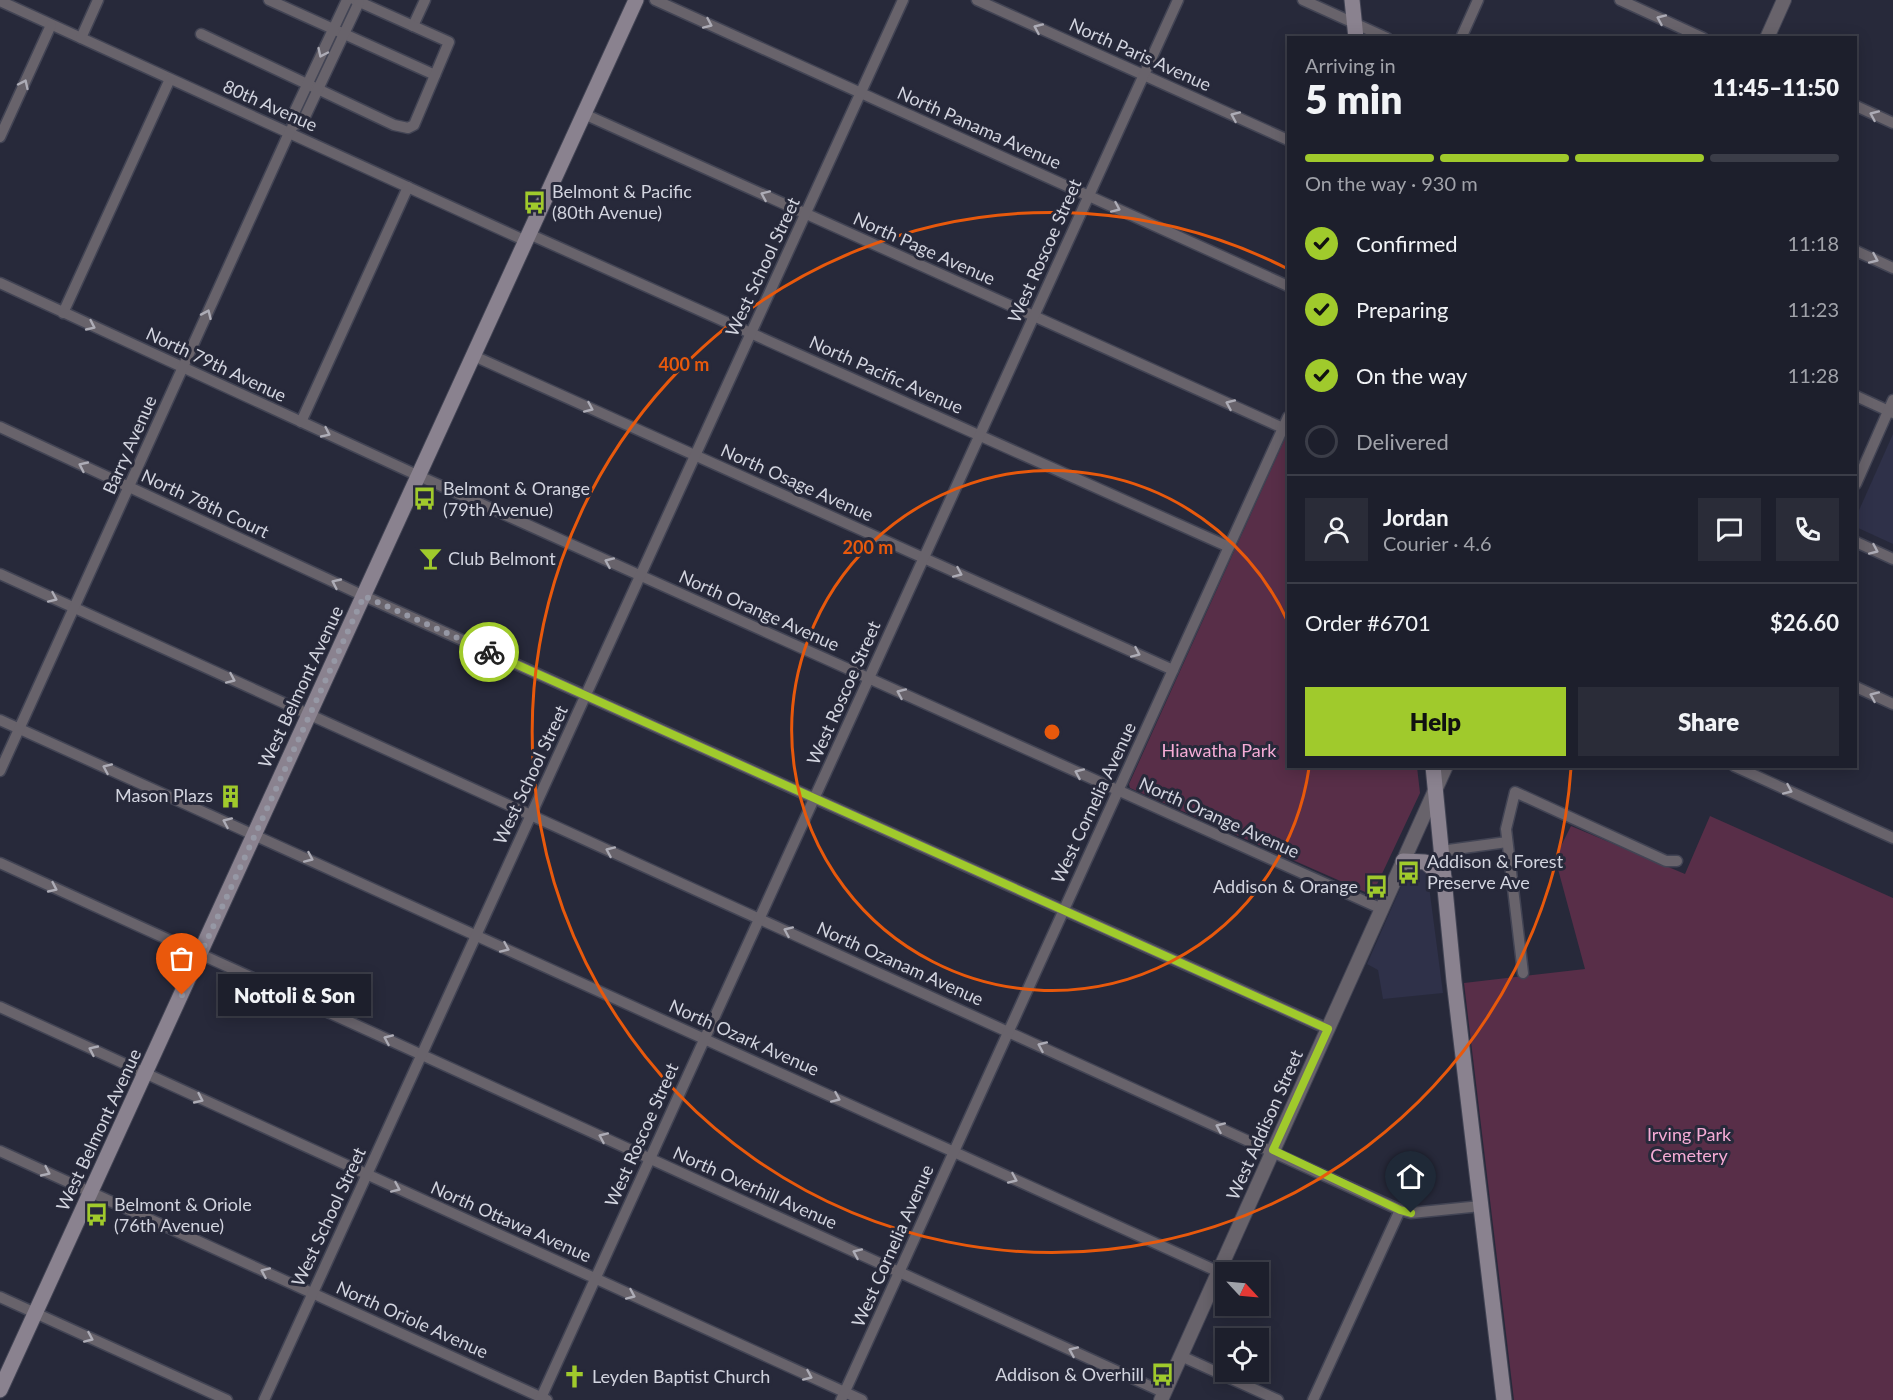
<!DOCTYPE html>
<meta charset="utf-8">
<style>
body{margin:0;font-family:Lato,sans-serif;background:#2a2c38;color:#f1f3f6;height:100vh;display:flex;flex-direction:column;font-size:22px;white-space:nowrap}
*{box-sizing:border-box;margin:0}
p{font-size:20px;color:#a0a2a9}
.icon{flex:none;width:33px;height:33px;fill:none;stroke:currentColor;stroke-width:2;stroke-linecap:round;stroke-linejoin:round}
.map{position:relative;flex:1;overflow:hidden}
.drawer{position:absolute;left:1287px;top:36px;width:570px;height:732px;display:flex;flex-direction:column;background:#1d1f2c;border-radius:0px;box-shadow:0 3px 15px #0003,0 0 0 2px #3b3d48}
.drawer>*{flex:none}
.needle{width:39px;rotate:116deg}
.controls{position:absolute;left:1215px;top:1262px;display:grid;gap:12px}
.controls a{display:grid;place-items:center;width:54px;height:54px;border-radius:0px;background:#1d1f2c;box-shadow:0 3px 15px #0003,0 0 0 2px #3b3d48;font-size:30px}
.pin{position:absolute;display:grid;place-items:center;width:51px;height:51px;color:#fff;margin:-62px -26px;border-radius:50% 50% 50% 0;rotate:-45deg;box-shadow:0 0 6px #0007}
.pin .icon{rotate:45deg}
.courier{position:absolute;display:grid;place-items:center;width:60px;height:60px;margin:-30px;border:4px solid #a0ca2c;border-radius:50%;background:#fff;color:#222;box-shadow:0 2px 8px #0007}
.bubble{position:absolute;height:42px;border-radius:0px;background:#1d1f2c;box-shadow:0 3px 15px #0003,0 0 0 2px #3b3d48;font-size:20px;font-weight:800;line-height:42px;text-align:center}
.overview em{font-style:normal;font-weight:800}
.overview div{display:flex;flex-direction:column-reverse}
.overview{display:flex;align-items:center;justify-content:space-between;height:102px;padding:0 18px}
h1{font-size:39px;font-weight:800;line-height:45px}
.bar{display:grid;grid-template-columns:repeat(4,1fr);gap:9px 6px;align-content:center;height:72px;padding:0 18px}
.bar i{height:8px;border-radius:4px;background:#3b3d48}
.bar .on{background:#a0ca2c}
.bar p{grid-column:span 4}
.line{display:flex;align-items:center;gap:15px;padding:0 18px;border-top:2px solid #3b3d48}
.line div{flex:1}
.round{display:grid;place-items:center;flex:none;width:63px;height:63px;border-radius:0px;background:#2a2c38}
ol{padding:0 18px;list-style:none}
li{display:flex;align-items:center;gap:18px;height:66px}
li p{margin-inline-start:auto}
li .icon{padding:6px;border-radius:50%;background:#a0ca2c;color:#111;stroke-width:4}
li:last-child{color:#a0a2a9}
li i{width:33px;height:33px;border:3px solid #3b3d48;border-radius:50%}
.primary-button{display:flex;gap:12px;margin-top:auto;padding:12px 18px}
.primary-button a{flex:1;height:69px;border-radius:0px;background:#a0ca2c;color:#111;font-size:24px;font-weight:800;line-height:69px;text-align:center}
.primary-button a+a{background:#2a2c38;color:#f1f3f6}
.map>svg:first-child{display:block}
.built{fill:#2f3149}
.green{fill:#582e48}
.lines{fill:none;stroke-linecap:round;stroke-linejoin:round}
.minor-casing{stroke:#424454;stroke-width:13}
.tertiary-casing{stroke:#424454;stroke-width:16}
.secondary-casing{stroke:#424454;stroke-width:17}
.minor{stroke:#68636b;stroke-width:10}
.tertiary{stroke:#68636b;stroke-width:14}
.secondary{stroke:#8a828f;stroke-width:15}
.oneway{stroke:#adacb6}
.done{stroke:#9698a5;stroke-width:6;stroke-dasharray:0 10.8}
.route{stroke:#a0ca2c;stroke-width:8}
.ring{fill:none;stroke:#e8590c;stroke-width:3}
.labels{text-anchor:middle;stroke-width:6;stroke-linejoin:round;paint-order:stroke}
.street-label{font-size:18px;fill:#d2d4df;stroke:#27293a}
.poi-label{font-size:18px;fill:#d2d4df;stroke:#27293a;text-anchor:start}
.park-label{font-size:18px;fill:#f5acd6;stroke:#27293a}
.centre{fill:#e8590c;stroke:#27293a;stroke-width:3}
.ring-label{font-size:18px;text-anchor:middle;font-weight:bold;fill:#e8590c;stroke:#27293a;stroke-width:6;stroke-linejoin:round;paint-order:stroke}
</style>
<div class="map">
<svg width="1893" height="1400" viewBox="0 0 1893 1400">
<rect width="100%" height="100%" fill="#27293a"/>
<g class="built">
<path d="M1893,434V544L1856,527V517Z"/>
<path d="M1410,866L1427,871L1443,993L1383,999L1378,970L1367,964Z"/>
</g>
<g class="green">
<path d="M1288,432V766L1417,767L1420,793L1372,895L1130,788L1129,784Z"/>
<path d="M1710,816L1893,898V1400H1514L1464,983L1585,969L1555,858L1571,826L1685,874Z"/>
</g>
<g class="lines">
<defs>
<g id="minor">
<path d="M269,0L435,75"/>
<path d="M655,0L1288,286"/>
<path d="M977,0L1288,140"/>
<path d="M1303,0L1387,38"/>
<path d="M1620,0L1703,38"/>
<path d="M0,1L526,241"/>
<path d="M413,26L425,0"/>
<path d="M201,34L394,125L408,128L414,125L449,42L355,0"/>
<path d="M81,38L98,0"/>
<path d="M1461,38L1478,0"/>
<path d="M1856,106L1893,123"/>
<path d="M584,114L1283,428"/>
<path d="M293,126L292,117L347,0"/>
<path d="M0,137L51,25"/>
<path d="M529,234L1229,547"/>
<path d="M1856,251L1893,268"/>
<path d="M0,283L419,476L1382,909"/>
<path d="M63,313L170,79"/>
<path d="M474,356L1173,670"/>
<path d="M1856,396L1893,413"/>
<path d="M301,422L408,187"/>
<path d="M0,427L364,596L1328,1029"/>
<path d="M1856,484L1893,400"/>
<path d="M1856,542L1893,559"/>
<path d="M0,574L1400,1210L1411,1213L1481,1206"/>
<path d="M1856,687L1893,704"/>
<path d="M0,720L1219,1272"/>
<path d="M1734,766L1893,838"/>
<path d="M0,771L289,133L293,126L303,121L359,2"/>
<path d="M1441,851L1507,842"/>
<path d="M0,863L1165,1393"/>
<path d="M1523,973L1506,829L1515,792L1666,861H1677"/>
<path d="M0,1007L862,1400"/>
<path d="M0,1151L547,1400"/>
<path d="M0,1297L227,1400"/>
<path d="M1181,1356L1278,1400"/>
<path d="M264,1400L903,0"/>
<path d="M540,1400L1178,0"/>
<path d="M841,1400L1288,417"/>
<path d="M1313,1400L1400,1210"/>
</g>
<g id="tertiary">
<path d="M1767,38L1784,0"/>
<path d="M1161,1400L1446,766"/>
</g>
<g id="secondary">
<path d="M1352,0L1356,38"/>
<path d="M1433,766L1454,981L1504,1400"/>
<path d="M1403,861L1425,862L1444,878"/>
<path d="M0,1390L636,0"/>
</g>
</defs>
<use href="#minor" class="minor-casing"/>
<use href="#tertiary" class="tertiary-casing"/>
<use href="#secondary" class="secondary-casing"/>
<use href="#minor" class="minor"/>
<use href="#tertiary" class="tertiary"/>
<use href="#secondary" class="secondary"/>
</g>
<defs><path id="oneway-chevron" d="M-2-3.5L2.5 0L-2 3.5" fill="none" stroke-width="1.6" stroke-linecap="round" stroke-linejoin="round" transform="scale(1.5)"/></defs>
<g class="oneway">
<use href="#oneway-chevron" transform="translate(1661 19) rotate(-156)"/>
<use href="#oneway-chevron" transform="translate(708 24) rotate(24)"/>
<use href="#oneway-chevron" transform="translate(1038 28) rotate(-156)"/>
<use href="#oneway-chevron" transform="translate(322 53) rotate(115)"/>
<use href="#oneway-chevron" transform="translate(24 84) rotate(-65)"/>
<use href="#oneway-chevron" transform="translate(1874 115) rotate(-156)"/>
<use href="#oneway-chevron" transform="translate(1235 116) rotate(-156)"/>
<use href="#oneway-chevron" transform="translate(765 195) rotate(-156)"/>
<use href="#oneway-chevron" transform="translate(1116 208) rotate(24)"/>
<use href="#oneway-chevron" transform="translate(1874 259) rotate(24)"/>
<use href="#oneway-chevron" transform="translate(207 314) rotate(-66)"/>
<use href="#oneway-chevron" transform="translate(91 326) rotate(25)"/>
<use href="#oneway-chevron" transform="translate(1230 404) rotate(-156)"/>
<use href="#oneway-chevron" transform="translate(589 408) rotate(24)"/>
<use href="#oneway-chevron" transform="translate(326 433) rotate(25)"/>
<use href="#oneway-chevron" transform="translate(83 466) rotate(-155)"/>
<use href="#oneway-chevron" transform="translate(1874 550) rotate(24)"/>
<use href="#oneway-chevron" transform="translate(609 562) rotate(-156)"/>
<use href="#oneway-chevron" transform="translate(958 573) rotate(24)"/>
<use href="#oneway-chevron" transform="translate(336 583) rotate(-155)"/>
<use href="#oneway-chevron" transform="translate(53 598) rotate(24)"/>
<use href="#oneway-chevron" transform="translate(1136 653) rotate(24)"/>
<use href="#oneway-chevron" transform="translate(231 679) rotate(24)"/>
<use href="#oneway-chevron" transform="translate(901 693) rotate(-156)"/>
<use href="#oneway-chevron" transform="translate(1874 696) rotate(-156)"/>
<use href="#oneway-chevron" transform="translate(107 768) rotate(-156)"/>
<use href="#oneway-chevron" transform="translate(1079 773) rotate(-156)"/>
<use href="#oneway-chevron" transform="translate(1788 790) rotate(24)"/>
<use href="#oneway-chevron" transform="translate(227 822) rotate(-156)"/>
<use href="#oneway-chevron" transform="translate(610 851) rotate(-156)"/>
<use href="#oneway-chevron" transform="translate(309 858) rotate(24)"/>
<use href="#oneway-chevron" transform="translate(53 888) rotate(25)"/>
<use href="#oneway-chevron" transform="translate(788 931) rotate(-156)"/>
<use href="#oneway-chevron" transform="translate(505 948) rotate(24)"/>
<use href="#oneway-chevron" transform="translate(388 1039) rotate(-156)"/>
<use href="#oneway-chevron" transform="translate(1042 1046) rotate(-156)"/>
<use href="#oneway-chevron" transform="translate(93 1050) rotate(-155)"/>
<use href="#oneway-chevron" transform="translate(836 1098) rotate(24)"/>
<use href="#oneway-chevron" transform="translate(199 1099) rotate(25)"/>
<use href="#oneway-chevron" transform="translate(1220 1127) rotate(-156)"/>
<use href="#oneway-chevron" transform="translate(603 1137) rotate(-156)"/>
<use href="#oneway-chevron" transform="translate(46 1172) rotate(25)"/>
<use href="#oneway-chevron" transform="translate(1013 1179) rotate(24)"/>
<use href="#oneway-chevron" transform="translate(396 1188) rotate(24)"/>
<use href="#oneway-chevron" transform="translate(857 1253) rotate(-156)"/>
<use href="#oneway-chevron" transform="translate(265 1272) rotate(-156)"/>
<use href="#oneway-chevron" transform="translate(631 1295) rotate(24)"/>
<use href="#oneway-chevron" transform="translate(89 1338) rotate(24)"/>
<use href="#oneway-chevron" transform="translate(1073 1351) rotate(-156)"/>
<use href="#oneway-chevron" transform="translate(808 1376) rotate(24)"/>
</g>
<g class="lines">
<path class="done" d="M182,995L364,596L489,652"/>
<path class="route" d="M489,652L1328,1029L1273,1150L1400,1210L1411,1213"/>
</g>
<g class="ring">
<path d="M1309 768A260 260 0 1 1 1288 622"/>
<path d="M1571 768A520 520 0 1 1 1288 269"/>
</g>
<defs>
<symbol id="bus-bare" viewBox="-9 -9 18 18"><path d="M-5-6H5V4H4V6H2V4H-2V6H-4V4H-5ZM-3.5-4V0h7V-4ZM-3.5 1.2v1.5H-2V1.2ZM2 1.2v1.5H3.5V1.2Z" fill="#a0ca2c" stroke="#27293a" stroke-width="2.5" paint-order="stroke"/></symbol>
<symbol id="bar-bare" viewBox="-9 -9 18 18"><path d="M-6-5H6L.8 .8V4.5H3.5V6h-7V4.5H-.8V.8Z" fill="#a0ca2c" stroke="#27293a" stroke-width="2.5" paint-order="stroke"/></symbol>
<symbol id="building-bare" viewBox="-9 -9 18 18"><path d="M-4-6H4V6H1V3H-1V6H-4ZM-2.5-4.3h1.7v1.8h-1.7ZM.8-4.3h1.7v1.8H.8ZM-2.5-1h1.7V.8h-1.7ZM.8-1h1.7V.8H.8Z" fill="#a0ca2c" stroke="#27293a" stroke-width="2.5" paint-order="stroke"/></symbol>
<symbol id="church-bare" viewBox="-9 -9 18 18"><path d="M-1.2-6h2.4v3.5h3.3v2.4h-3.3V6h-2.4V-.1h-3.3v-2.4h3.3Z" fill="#a0ca2c" stroke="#27293a" stroke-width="2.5" paint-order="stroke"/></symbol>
</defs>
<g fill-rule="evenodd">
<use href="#bus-bare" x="518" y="186" width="33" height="33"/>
<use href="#bus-bare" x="408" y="482" width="33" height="33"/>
<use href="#bar-bare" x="414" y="542" width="33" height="33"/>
<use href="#building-bare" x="214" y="780" width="33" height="33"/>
<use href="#bus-bare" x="1392" y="856" width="33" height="33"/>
<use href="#bus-bare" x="1360" y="870" width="33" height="33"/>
<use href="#bus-bare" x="80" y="1198" width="33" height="33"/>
<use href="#bus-bare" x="1146" y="1358" width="33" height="33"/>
<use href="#church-bare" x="558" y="1360" width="33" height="33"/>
</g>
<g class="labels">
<g class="street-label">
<text transform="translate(1140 55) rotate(24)" y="6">North Paris Avenue</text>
<text transform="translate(270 106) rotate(24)" y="6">80th Avenue</text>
<text transform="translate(979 128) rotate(24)" y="6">North Panama Avenue</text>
<text transform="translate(924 249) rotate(24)" y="6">North Page Avenue</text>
<text transform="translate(1045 251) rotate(-66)" y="6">West Roscoe Street</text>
<text transform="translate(763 267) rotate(-65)" y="6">West School Street</text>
<text transform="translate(216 365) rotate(25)" y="6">North 79th Avenue</text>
<text transform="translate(886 375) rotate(24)" y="6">North Pacific Avenue</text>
<text transform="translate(130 445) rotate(-66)" y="6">Barry Avenue</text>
<text transform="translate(797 483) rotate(24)" y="6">North Osage Avenue</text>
<text transform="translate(205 504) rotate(25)" y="6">North 78th Court</text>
<text transform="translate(759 611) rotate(24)" y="6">North Orange Avenue</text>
<text transform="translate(301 687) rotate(-65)" y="6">West Belmont Avenue</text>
<text transform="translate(844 693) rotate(-66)" y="6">West Roscoe Street</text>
<text transform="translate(531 775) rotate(-65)" y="6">West School Street</text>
<text transform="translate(1094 803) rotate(-65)" y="6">West Cornelia Avenue</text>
<text transform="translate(1219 818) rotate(24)" y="6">North Orange Avenue</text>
<text transform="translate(900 964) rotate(24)" y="6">North Ozanam Avenue</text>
<text transform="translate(744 1038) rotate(24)" y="6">North Ozark Avenue</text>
<text transform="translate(1265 1125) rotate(-66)" y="6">West Addison Street</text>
<text transform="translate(99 1130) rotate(-65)" y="6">West Belmont Avenue</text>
<text transform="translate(642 1135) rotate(-66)" y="6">West Roscoe Street</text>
<text transform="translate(755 1188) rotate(24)" y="6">North Overhill Avenue</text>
<text transform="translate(329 1217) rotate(-65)" y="6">West School Street</text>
<text transform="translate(511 1222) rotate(24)" y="6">North Ottawa Avenue</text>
<text transform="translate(893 1246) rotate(-66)" y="6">West Cornelia Avenue</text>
<text transform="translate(412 1320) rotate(24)" y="6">North Oriole Avenue</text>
</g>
<g class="poi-label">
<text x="552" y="198">Belmont &amp; Pacific<tspan x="552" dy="21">(80th Avenue)</tspan></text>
<text x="443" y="495">Belmont &amp; Orange<tspan x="443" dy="21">(79th Avenue)</tspan></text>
<text x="448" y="565">Club Belmont</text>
<text x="213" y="802" text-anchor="end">Mason Plazs</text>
<text x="1427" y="868">Addison &amp; Forest<tspan x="1427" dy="21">Preserve Ave</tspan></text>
<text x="1358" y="893" text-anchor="end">Addison &amp; Orange</text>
<text x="114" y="1211">Belmont &amp; Oriole<tspan x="114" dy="21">(76th Avenue)</tspan></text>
<text x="1144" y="1381" text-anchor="end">Addison &amp; Overhill</text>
<text x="592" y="1383">Leyden Baptist Church</text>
</g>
<g class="park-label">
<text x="1219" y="757">Hiawatha Park</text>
<text x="1689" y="1141">Irving Park<tspan x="1689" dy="21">Cemetery</tspan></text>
</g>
</g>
<circle cx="1052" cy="732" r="9" class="centre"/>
<g class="ring-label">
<text x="684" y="371">400 m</text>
<text x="868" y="554">200 m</text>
</g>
</svg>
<div class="controls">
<a><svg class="needle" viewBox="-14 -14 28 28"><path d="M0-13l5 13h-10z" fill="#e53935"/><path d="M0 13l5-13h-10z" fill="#a0a2a9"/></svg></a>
<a><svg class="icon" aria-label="locate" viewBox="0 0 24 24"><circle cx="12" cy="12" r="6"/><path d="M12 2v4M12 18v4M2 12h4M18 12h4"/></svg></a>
</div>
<div class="pin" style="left:182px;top:995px;background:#ea580c"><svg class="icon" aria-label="bag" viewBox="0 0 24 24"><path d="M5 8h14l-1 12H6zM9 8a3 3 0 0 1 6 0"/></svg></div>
<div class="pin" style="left:1411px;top:1213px;background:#1f2937"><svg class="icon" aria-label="home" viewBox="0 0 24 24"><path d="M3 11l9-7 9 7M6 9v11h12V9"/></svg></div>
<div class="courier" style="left:489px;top:652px"><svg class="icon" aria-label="bike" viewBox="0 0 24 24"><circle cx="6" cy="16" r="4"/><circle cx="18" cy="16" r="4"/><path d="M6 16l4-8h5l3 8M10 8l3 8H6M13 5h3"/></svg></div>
<div class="bubble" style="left:218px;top:974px;width:153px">Nottoli &amp; Son</div>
<section class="drawer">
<div class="overview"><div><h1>5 min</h1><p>Arriving in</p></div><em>11:45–11:50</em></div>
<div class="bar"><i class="on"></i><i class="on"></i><i class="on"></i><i></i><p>On the way · 930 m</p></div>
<ol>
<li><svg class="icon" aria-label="check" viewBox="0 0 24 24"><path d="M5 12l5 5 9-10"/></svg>Confirmed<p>11:18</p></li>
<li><svg class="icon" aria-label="check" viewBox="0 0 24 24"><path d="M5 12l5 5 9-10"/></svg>Preparing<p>11:23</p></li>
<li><svg class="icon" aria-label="check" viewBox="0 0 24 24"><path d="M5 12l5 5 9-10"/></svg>On the way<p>11:28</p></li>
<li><i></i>Delivered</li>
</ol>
<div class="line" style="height:108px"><a class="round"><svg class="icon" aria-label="person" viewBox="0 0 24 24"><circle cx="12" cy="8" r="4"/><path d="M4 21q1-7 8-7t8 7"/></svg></a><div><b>Jordan</b><p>Courier · 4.6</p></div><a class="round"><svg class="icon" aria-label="chat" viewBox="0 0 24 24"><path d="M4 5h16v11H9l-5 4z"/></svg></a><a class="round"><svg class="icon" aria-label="phone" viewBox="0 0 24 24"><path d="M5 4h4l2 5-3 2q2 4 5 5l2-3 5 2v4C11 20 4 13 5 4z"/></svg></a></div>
<div class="line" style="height:78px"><div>Order #6701</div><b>$26.60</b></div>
<div class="primary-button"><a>Help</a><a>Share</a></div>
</section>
</div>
